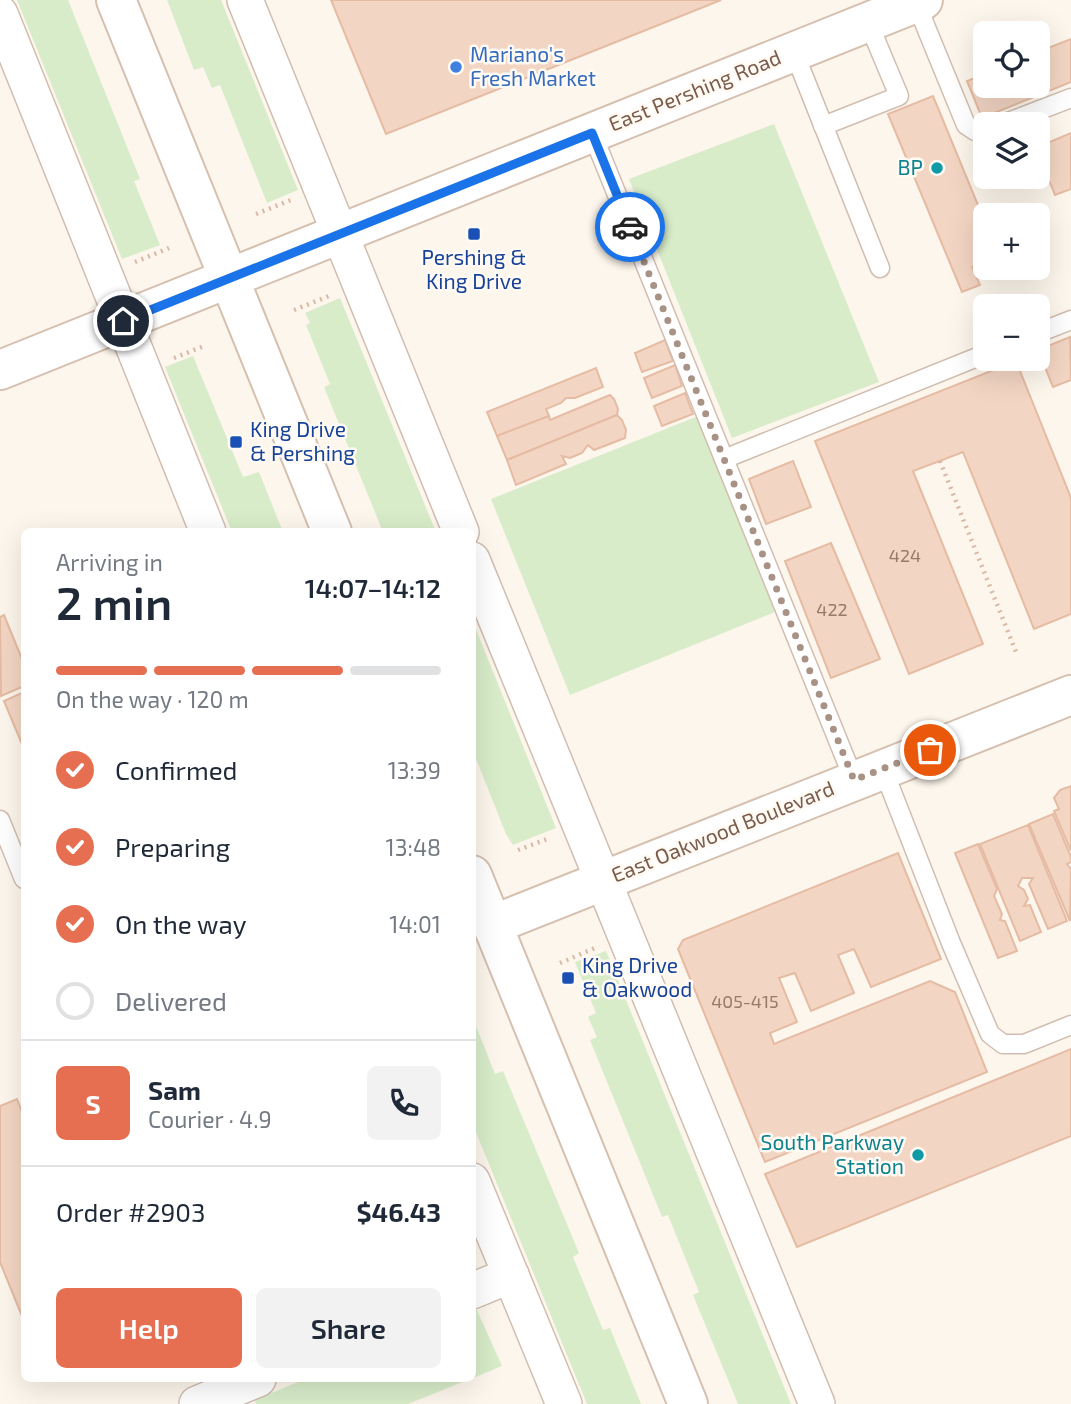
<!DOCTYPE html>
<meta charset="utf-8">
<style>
body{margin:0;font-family:"Exo 2",sans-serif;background:#f2f2f3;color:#1f2937;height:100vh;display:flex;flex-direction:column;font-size:26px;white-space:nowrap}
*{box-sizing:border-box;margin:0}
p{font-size:23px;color:#747a83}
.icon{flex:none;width:38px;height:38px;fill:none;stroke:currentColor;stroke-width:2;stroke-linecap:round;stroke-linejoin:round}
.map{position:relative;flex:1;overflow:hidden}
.sheet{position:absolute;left:21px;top:528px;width:455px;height:854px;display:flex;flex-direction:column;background:#fff;border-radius:10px;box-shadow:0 7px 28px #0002}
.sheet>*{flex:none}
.controls{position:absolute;left:973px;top:21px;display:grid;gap:14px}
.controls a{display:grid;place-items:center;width:77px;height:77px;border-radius:10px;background:#fff;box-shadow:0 7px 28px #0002;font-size:35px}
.pin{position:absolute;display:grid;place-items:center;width:60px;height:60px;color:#fff;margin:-30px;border:4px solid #fff;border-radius:50%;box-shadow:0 2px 7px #0007}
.courier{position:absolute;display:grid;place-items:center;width:70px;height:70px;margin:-35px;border:5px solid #1a73e8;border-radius:50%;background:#fff;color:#222;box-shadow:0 2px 9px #0007}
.head em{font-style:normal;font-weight:600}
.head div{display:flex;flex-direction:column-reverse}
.head{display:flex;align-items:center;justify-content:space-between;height:119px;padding:0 35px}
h1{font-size:46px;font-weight:600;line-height:52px}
.bar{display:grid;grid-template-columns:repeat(4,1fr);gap:10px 7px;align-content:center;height:84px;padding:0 35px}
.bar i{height:9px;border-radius:5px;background:#e0e1e3}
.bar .selected{background:#e76f51}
.bar p{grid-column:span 4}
.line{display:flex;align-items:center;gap:18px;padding:0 35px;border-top:2px solid #e0e1e3}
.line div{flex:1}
.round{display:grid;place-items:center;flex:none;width:74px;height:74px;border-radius:10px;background:#f2f2f3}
ol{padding:0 35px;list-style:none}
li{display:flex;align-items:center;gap:21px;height:77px}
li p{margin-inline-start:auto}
li .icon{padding:7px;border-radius:50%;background:#e76f51;color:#fff;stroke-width:4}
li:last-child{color:#747a83}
li i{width:38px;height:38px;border:4px solid #e0e1e3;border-radius:50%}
.primary-button{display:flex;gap:14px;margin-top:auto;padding:14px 35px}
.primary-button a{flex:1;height:80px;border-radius:10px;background:#e76f51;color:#fff;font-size:28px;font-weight:600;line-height:80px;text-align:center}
.primary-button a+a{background:#f2f2f3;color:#1f2937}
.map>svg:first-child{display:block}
.green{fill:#d8ecc9}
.building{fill:#f3d5c3;stroke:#e6bba3;stroke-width:2}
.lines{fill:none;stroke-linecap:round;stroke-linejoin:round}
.lane-casing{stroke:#d1beb0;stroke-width:21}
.street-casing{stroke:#d1beb0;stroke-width:38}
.secondary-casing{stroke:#d6c0b0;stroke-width:42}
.path{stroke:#d9b8a5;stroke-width:4.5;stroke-dasharray:2 5;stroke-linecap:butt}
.lane{stroke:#fff;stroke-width:18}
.street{stroke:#fff;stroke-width:35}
.secondary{stroke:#fff;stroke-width:38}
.done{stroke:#a89285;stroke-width:7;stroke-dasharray:0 12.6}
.route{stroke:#1a73e8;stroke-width:9}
.shop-dot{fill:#3f7fe0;stroke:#fffaf3;stroke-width:2.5}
.culture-dot{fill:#0f9aa8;stroke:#fffaf3;stroke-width:2.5}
.transit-dot{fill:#1a4fb4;stroke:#fffaf3;stroke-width:2.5}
.labels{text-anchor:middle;stroke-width:5;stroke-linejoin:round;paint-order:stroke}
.number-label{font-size:18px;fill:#987a6a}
.shop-label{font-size:21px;fill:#366cbe;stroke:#fffaf3;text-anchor:start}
.street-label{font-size:21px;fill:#7a5c4d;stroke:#fffaf3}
.culture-label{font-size:21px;fill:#0d838f;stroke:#fffaf3;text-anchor:end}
.transit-label{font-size:21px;fill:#164399;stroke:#fffaf3;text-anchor:start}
</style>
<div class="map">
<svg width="1071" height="1404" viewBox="0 0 1071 1404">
<rect width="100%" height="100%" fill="#fdf6ec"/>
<g class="green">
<path d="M17,0H68L140,179L134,181L160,245L122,259Z"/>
<path d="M167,0H221L298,190L267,203L220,85L212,88L203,67L194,70Z"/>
<path d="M774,124L879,382L732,438L629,179Z"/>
<path d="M340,298L436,532H383L324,387L330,384L306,325L310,323L305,313Z"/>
<path d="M193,356L243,477L259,472L283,532H232L165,367Z"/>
<path d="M698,416L775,612L570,695L491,499Z"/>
<path d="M473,622L556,828L513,845L506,834L473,751Z"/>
<path d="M606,951L791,1404H738L693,1295L699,1292L668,1215L662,1217L590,1040L597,1037L588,1017L596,1013L575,962Z"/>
<path d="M472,1016L495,1074L503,1071L579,1253L573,1257L603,1330L610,1328L641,1404H587L473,1125Z"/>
<path d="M476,1308L502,1366L473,1378V1310Z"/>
<path d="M305,1379H470L408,1404H256L255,1400Z"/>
</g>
<g class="building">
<path d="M331,0H721L386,134Z"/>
<path d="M1071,39V82L982,118L967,81L985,74V86H1038V52Z"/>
<path d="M933,96L985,222V262L972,267L980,285L962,292L888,114Z"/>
<path d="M1071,133V189L1055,195L1038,153V147Z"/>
<path d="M1070,337L1071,380L1053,387L1038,350Z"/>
<path d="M665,340L673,361L642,372L635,353Z"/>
<path d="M1016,361L1071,498V614L1034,629L963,452L913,471L983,644L909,674L815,441Z"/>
<path d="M675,365L682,386L652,398L644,378Z"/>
<path d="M596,368L603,387L575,398H566L561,403L546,409L549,416L497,436L487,412Z"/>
<path d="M685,393L693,414L662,426L654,406Z"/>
<path d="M610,395L614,399L618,409L617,415L507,460L497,436L549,416L550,420Z"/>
<path d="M617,415L622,420L626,430L625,438L594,450L588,445L582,453L570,458L562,456L566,464L516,485L507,460Z"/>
<path d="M793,461L811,507L766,524L749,479Z"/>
<path d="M831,543L880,659L831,678L785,561Z"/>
<path d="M4,615L24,664V686L1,696L0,617Z"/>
<path d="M24,692V749L4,701Z"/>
<path d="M1071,786V851L1054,811L1059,809L1054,798L1060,790Z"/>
<path d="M1053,814L1071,857V862L1067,864L1071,869L1070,921L1029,824Z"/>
<path d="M1028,825L1067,921L1048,929L1029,884L1033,878H1022L1018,886L1024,890L1028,899L1024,906L1030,905L1041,932L1020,941L980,844Z"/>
<path d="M978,844L997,889L994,896L1002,914L1000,920L1005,921L1017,951L998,958L955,853Z"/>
<path d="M898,853L941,959L871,987L854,949L838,955L854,993L811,1011L795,973L779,978L797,1022L770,1033L774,1044L930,981L955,992L987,1072L765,1162L678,949L683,940Z"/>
<path d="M1071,1049V1136L797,1247L765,1174Z"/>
<path d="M17,1099L24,1117V1321L0,1262V1106Z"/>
</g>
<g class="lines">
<defs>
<g id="lane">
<path d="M916,3L966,125L975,131L985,130"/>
<path d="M794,52L880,268"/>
<path d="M1003,124L1071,98"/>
<path d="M823,126L899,96L868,22"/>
<path d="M592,133L854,780"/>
<path d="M1038,333L1071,320"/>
<path d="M724,459L985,354"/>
<path d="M883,769L951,943L990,1034L1003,1044H1024L1071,1025"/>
<path d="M0,820L24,879"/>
</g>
<g id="street">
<path d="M245,0L461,532"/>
<path d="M0,14L208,532"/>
<path d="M472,560L817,1404"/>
<path d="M472,1181L564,1404"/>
<path d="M472,1291L511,1275"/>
<path d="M197,1404L258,1379"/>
</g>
<g id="secondary">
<path d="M116,0L332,532"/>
<path d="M0,370L923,0"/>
<path d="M472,875L688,1404"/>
<path d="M492,925L1071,695"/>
</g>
</defs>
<use href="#lane" class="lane-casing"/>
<use href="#street" class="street-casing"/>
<use href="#secondary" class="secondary-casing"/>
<g class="path">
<path d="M256,214L291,200"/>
<path d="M135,262L169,248"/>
<path d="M294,310L329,296"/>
<path d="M174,358L204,346"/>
<path d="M940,461L1016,652"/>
<path d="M518,850L550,838"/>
<path d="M560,963L595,948"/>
<path d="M472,996H473"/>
</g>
<use href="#lane" class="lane"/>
<use href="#street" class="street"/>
<use href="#secondary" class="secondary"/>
</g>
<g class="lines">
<path class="done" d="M630,227L854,780L930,750"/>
<path class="route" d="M123,321L592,133L630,227"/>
</g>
<circle class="shop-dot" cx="456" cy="67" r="7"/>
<g class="culture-dot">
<circle cx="937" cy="168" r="7"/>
<circle cx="918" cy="1155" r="7"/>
</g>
<g class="transit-dot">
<rect x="467" y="227" width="14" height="14" rx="3.5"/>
<rect x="229" y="435" width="14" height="14" rx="3.5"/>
<rect x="561" y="971" width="14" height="14" rx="3.5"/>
</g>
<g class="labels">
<g class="number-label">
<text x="905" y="562">424</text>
<text x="832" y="616">422</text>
<text x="745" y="1008">405-415</text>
</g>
<g class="shop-label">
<text x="470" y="62">Mariano's<tspan x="470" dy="24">Fresh Market</tspan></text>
</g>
<g class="street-label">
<text transform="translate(695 91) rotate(-22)" y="7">East Pershing Road</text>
<text transform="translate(723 832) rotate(-22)" y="7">East Oakwood Boulevard</text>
</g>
<g class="culture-label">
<text x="923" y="175">BP</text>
<text x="904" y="1150">South Parkway<tspan x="904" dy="24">Station</tspan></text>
</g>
<g class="transit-label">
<text x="474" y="265" text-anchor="middle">Pershing &amp;<tspan x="474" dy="24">King Drive</tspan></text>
<text x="250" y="437">King Drive<tspan x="250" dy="24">&amp; Pershing</tspan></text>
<text x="582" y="973">King Drive<tspan x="582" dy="24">&amp; Oakwood</tspan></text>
</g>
</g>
</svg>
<div class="controls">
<a><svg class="icon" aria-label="locate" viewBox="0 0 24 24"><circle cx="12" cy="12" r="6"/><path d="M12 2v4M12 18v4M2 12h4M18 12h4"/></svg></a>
<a><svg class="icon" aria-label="layers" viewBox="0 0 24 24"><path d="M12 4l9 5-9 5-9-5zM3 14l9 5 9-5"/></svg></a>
<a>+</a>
<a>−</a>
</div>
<div class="pin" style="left:930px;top:750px;background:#ea580c"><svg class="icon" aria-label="bag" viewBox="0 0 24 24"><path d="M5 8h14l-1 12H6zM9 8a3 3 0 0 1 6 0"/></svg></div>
<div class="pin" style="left:123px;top:321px;background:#1f2937"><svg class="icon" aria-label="home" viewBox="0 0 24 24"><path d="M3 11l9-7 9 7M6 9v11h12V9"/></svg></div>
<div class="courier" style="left:630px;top:227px"><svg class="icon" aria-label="car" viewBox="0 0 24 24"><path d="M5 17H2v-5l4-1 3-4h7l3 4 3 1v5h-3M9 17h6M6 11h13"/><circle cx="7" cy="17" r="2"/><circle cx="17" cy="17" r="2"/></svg></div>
<section class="sheet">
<div class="head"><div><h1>2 min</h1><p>Arriving in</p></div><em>14:07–14:12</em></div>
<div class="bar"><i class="selected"></i><i class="selected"></i><i class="selected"></i><i></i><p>On the way · 120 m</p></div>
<ol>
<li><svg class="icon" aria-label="check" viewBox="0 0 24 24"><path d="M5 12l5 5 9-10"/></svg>Confirmed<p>13:39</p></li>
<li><svg class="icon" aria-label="check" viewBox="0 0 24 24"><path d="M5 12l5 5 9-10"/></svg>Preparing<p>13:48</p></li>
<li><svg class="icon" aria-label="check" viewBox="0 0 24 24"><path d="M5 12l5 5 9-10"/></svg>On the way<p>14:01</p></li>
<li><i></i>Delivered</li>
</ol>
<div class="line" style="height:126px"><b class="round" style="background:#e76f51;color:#fff">S</b><div><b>Sam</b><p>Courier · 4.9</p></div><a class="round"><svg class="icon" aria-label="phone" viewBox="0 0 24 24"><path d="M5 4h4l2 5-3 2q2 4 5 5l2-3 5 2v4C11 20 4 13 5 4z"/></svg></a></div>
<div class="line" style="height:91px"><div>Order #2903</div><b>$46.43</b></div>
<div class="primary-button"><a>Help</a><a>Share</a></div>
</section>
</div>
